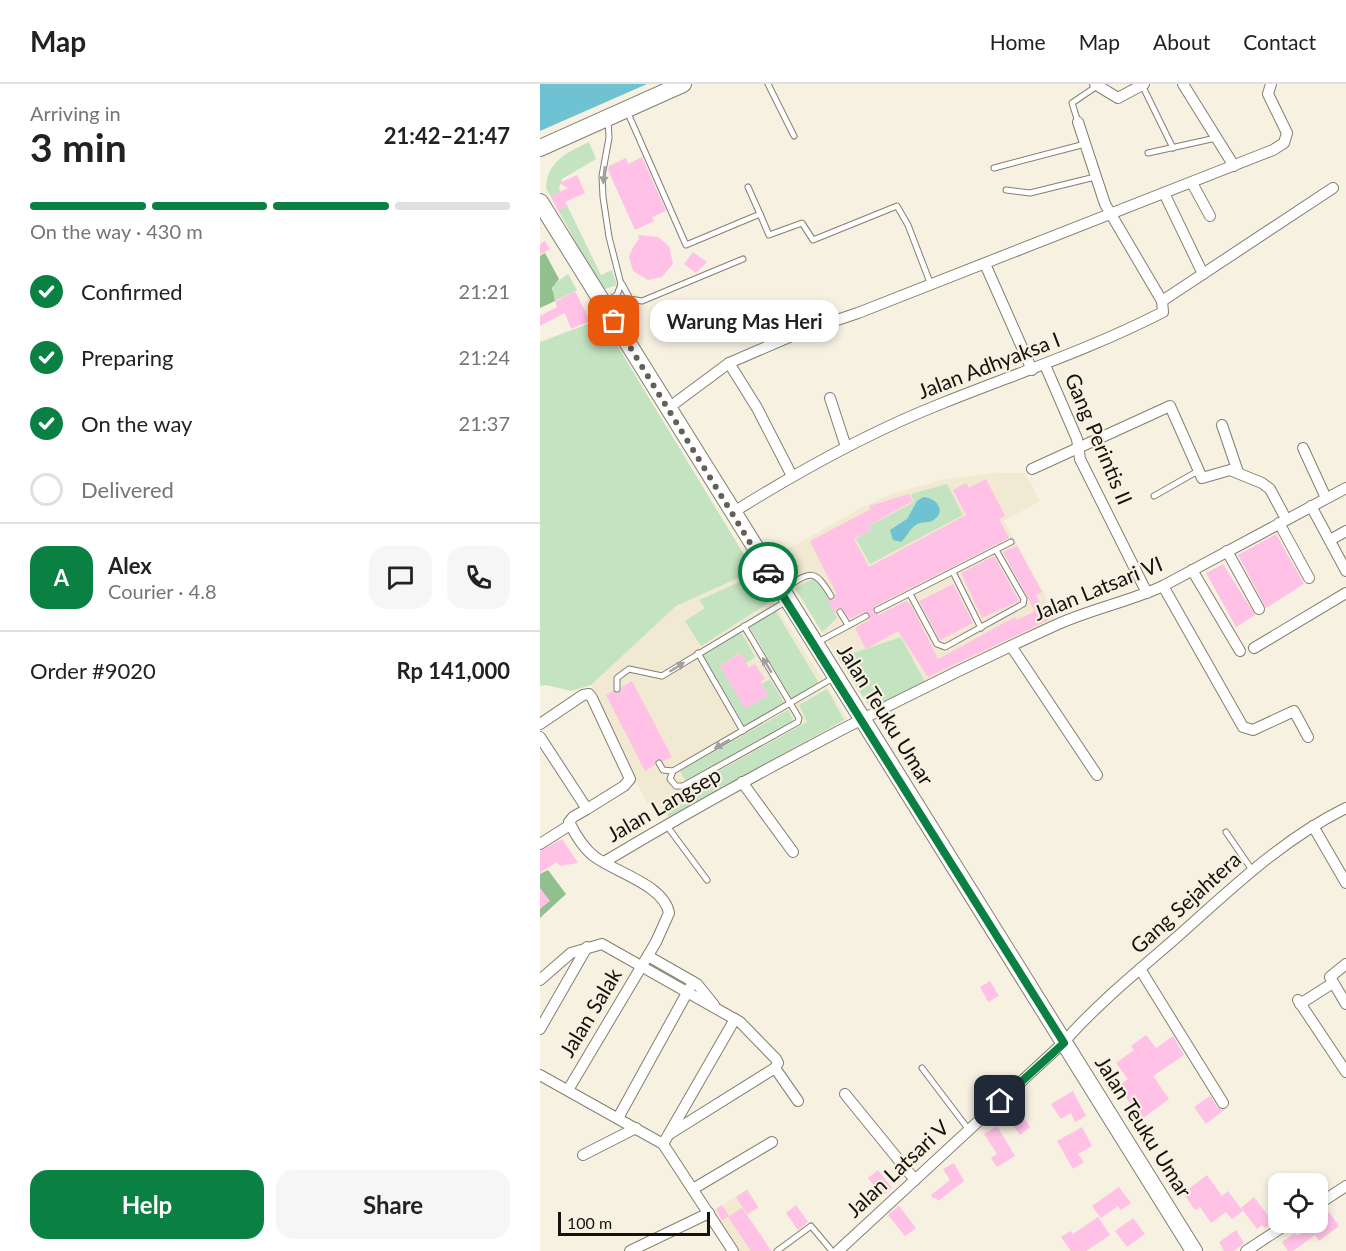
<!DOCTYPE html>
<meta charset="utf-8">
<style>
body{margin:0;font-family:Lato,sans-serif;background:#f6f6f6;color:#222;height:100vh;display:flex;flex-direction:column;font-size:22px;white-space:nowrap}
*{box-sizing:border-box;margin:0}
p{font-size:20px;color:#767676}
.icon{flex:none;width:33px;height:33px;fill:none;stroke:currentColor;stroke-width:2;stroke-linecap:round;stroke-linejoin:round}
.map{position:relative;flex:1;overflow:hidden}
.details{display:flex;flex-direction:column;background:#fff;width:540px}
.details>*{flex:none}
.buttons{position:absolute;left:728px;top:1089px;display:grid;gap:12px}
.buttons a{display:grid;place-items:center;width:60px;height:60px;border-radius:12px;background:#fff;box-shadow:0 3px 9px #0003;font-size:30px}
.scale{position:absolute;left:18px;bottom:15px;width:152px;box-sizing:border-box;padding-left:6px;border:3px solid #14120d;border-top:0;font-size:16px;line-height:21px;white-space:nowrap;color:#14120d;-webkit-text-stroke:4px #f7f1e2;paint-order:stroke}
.pin{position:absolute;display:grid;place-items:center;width:51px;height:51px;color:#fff;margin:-26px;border-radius:12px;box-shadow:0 3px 9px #0006}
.courier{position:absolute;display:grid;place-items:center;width:60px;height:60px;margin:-30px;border:4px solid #0b8043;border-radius:50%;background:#fff;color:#222;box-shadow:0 2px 8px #0007}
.bubble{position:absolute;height:42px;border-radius:18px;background:#fff;box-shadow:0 3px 9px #0003;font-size:20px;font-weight:700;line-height:42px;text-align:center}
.head em{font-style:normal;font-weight:700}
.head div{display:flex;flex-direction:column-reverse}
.head{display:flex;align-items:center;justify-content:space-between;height:102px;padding:0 30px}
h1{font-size:39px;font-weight:700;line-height:45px}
.bar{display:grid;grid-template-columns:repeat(4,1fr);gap:9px 6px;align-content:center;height:72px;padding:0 30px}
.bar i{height:8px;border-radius:4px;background:#e0e0e0}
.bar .on{background:#0b8043}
.bar p{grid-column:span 4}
.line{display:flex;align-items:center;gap:15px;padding:0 30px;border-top:2px solid #e0e0e0}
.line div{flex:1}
.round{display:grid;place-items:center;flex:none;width:63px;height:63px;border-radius:18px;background:#f6f6f6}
ol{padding:0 30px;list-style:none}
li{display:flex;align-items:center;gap:18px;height:66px}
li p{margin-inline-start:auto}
li .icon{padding:6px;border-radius:50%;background:#0b8043;color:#fff;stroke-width:4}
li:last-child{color:#767676}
li i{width:33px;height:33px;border:3px solid #e0e0e0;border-radius:50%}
.button{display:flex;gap:12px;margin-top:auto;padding:12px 30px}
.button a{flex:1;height:69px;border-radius:18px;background:#0b8043;color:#fff;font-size:24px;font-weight:700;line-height:69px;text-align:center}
.button a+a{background:#f6f6f6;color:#222}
header{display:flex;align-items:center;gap:36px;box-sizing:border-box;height:84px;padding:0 30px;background:#fff;border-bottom:2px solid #e0e0e0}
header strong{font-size:28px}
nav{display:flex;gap:33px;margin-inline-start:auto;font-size:21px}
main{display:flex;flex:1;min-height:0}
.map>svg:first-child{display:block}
.built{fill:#f1e9d2}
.green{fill:#c4e4c1}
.forest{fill:#91bf8e}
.water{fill:#6ec2d2}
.building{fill:#ffc1e6}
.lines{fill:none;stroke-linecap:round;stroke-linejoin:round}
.service-casing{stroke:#847f71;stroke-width:7}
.minor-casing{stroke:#847f71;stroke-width:12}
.trunk-casing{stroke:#847f71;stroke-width:18}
.service{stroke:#fff;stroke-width:5}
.minor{stroke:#fff;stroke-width:10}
.trunk{stroke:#fff;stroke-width:16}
.oneway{fill:#a1a09e}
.done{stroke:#636058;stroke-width:6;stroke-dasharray:0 10.8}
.route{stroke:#0b8043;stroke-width:8}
.labels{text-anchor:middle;stroke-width:4.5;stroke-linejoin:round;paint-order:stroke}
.street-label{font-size:21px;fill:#14120d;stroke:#f7f1e2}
</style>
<header>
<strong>Map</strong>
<nav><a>Home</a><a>Map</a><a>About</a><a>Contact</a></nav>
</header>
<main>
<section class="details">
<div class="head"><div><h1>3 min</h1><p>Arriving in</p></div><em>21:42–21:47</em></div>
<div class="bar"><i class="on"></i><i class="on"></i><i class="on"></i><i></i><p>On the way · 430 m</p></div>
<ol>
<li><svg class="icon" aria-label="check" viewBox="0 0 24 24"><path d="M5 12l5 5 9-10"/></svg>Confirmed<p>21:21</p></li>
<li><svg class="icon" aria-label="check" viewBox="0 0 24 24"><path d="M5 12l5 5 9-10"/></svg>Preparing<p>21:24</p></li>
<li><svg class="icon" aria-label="check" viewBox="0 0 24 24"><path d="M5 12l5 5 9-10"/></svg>On the way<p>21:37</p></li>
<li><i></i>Delivered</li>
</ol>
<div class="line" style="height:108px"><b class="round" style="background:#0b8043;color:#fff">A</b><div><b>Alex</b><p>Courier · 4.8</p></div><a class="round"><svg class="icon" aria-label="chat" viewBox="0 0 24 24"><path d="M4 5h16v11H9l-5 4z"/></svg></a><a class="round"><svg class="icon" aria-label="phone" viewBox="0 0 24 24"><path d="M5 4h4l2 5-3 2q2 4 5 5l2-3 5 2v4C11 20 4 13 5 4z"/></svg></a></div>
<div class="line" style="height:78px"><div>Order #9020</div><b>Rp 141,000</b></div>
<div class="button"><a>Help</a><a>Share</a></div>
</section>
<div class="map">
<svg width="806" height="1167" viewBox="0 0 806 1167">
<rect width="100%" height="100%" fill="#f7f1e2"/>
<g class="built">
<path d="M456,389H485L500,417L464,437L503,507L515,535L386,600L361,553L298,574L234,473L317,426L354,409L406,395Z"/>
<path d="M214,487L308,635L126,735L116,718L107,720L51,601L136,522Z"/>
<path d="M208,1105L219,1124L208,1132L232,1167H197L172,1127Z"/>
</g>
<g class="green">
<path d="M49,58L56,75L22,95L19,105L61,191L72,186L77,201L62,206L6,104C7,77 28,68 49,58Z"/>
<path d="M28,190L37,206L15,217L12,209L14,200Z"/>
<path d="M61,235L214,487L136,522L51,601L31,607L6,601L0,602V258Z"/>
<path d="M407,400L423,431L330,480L316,455L331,446L329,442L374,418L371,410Z"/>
<path d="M213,492L230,518L161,562L145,537L165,524L159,516Z"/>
<path d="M273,495L281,501L297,534L282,548L255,504Z"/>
<path d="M235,526L279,599L252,615L209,542Z"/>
<path d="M201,548L215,573L206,579L200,569L180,582L205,624L228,611L222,600L230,595L244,619L205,642L163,571Z"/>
<path d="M361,553L386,600L330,624L298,574Z"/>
<path d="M287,605L304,636L129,733L121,719L267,638L259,621Z"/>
<path d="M248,626L254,638L146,698L140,687Z"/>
</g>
<g class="forest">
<path d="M5,169L19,195L12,204L15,217L0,224V172Z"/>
<path d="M8,786L26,810L0,834V790Z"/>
</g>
<g class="water">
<path d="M0,0H107L0,47Z"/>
<path d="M383,413C394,413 407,425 395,435C390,440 383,437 377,440C369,445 367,453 361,458L353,456L350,446L367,435L377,417Z"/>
</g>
<g class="building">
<path d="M102,73L126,127L112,133L114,137L95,146L68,86L69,82L86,74L88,80Z"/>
<path d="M37,91L45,109L25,118L27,122L18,127L11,112L28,104L19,99Z"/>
<path d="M98,151L118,153L129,162L133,180L122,193L108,196L93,187L89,173L93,163L99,155Z"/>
<path d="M5,157L10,165L0,171V160Z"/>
<path d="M153,168L167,178L156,189L144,180Z"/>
<path d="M35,207L50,237L31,245L25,229L0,242V232L17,223L15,218Z"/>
<path d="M446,395L465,432L459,435L469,454L335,522L332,528L339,531L366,517L371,521L398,575L475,533L477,536L495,527L463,468L477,462L502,508L496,511L509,536L388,593L358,547L326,565L315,544L329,536L330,530L326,527L310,535L300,523L296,525L295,530L287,515L294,516L296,509L270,457L331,425L329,422L369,410L373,417L328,442L331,446L314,455L329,483L426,431L413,406L426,399L429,404Z"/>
<path d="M736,450L764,500L726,524L698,471Z"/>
<path d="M454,472L479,517L442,534L421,489Z"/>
<path d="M683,480L715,531L696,543L666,489Z"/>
<path d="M413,500L433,539L400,556L379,517Z"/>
<path d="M201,569L209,584L215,580L225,595L220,597L228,611L205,625L180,582Z"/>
<path d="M92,597L132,673L123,677L117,675L115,681L105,687L66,611L73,607L79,609L82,603Z"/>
<path d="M22,755L38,779L20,782L17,778L0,789V767Z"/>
<path d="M0,804L10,817L0,825Z"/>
<path d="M450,897L459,912L448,918L440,903Z"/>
<path d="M606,951L616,964L633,952L644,971L613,992L629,1015L598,1038L589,1025L593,1023L578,1002L588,995L576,979L594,966L591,962Z"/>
<path d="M533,1007L546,1032L535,1038L531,1029L521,1035L511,1020Z"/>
<path d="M670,1012L677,1023L684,1026L666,1040L654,1023Z"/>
<path d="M478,1026L490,1043L480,1051L468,1033Z"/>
<path d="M457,1042L475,1072L457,1083L451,1074L457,1070L444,1050Z"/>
<path d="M542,1043L552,1062L538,1070L544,1078L533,1085L517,1057Z"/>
<path d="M414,1079L424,1097L398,1117L396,1114L393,1115L391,1111L410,1096L403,1085Z"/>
<path d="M338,1086L352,1104L342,1112L328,1094Z"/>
<path d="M667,1091L682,1112L688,1107L703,1127L692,1135L686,1128L671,1139L660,1123L655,1126L643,1109Z"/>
<path d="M579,1103L591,1119L581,1126L578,1122L561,1134L552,1122Z"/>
<path d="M207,1106L218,1123L207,1130L196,1113Z"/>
<path d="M714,1113L733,1138L725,1144L722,1141L717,1145L701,1124Z"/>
<path d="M182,1121L189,1132L182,1136L176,1125Z"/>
<path d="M256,1121L268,1138L258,1146L246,1129Z"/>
<path d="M359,1122L376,1144L365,1152L348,1131Z"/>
<path d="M202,1124L222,1153L231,1167H211L188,1133Z"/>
<path d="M789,1128L799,1142L779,1157L775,1151L753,1167H748L742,1158L755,1149L757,1152Z"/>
<path d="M558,1133L570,1151L546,1167H531L521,1153L531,1147L533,1150Z"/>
<path d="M593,1134L605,1150L587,1163L575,1147Z"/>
<path d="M696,1146L704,1159L694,1167H684L679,1158Z"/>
</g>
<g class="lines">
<defs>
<g id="service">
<path d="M228,0L254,52"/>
<path d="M602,1L633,64"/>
<path d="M87,27L146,161L220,130L229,151L262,139L273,156L357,122L368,141L391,201"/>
<path d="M538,38L532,19L557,2"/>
<path d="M608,69L676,54"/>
<path d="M454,84L545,60"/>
<path d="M208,103L220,130"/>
<path d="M466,106L490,109L555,93"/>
<path d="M82,200L90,215L102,217L203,175"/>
<path d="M64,219L77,211L81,200L69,153L63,113L62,92L69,54L68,35"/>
<path d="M614,412L658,387"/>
<path d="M413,488L441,544"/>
<path d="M244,505C270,488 274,483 291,512"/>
<path d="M370,510L397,560L405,563L483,520L484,515L456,466"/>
<path d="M337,526L471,458"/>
<path d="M300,528L308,541"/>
<path d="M204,542L259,634L258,638L143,702H136L130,695L133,687L293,594"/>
<path d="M278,558L326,532"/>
<path d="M158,569L203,647"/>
<path d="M77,605V594L89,585L122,592L245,518"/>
<path d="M119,679L123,686L133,687"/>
<path d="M127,742L167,796"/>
<path d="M686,748L712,786"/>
<path d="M382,984L429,1046"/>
<path d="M237,1167L271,1142L292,1167"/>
</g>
<g id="minor">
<path d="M555,0L578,14L604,0"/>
<path d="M643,0L694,82"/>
<path d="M652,99L670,132"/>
<path d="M624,109L663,190"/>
<path d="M445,180L492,286"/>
<path d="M622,217L793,104"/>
<path d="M189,279L217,324L252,392"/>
<path d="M505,281L537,355L540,375L607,509"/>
<path d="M290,314L306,363"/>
<path d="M127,325L189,279L261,248L318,229L733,66L744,59L747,49L728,10L731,0"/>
<path d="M682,341L698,388"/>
<path d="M763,364L786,414"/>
<path d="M492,385L630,322L662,394L690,386L722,399L730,405L746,435"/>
<path d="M771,422L806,487"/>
<path d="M192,429C259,387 329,348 403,319C478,289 551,265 623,228L622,217L565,120L538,38"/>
<path d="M739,439L769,494"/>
<path d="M790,456L806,447"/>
<path d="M687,467L719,525"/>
<path d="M652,486L700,567"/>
<path d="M623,502L703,643L713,646L754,627L768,653"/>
<path d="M471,562L557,691"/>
<path d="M714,564L806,509"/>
<path d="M0,640L43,611L49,610L52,614L90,695L84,702L47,725"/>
<path d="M0,653L47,725L33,733L29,738C35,750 44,765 55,773C75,788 124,801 129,829L116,858L28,1006"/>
<path d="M202,698L253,768"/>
<path d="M773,742L806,799"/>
<path d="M0,760L30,741"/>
<path d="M64,778C210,691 361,612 516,541C551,525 588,518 623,502L806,404"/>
<path d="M108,872L157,900L174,921"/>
<path d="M806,880L790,893L806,920"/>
<path d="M600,885L683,1019"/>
<path d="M0,896L31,869L62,860L200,938L236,975L238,979L235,984"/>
<path d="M758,916L806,988"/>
<path d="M760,920L793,899"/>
<path d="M0,945L47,863"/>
<path d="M235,984L258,1017"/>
<path d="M0,991L123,1060L193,1167"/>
<path d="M305,1010L375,1096"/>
<path d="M78,1034L153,898"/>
<path d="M131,1049L235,984"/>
<path d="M123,1060L195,935"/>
<path d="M43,1071L96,1044"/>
<path d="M153,1105L232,1058"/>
<path d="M777,1121L806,1102"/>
<path d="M90,1167L169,1129"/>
<path d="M298,1167L523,959C557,920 598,887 637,853C691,805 741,756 806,724"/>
<path d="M706,1167L750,1138"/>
</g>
<g id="trunk">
<path d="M0,64L143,0"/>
<path d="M0,118L654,1167"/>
</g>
</defs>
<use href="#service" class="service-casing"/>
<use href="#minor" class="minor-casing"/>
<use href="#trunk" class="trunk-casing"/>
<use href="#service" class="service"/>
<use href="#minor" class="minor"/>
<use href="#trunk" class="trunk"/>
</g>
<defs><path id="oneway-solid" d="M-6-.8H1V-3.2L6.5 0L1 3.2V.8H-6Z" transform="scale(1.5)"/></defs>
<g class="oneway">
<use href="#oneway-solid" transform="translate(64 91) rotate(95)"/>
<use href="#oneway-solid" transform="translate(227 581) rotate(-121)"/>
<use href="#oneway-solid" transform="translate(137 583) rotate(-32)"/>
<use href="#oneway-solid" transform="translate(182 660) rotate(150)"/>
</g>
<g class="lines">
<path class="done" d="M74,237L228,488"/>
<path class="route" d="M228,488L524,959L460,1017"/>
</g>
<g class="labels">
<g class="street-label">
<text transform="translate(449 282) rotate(-21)" y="7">Jalan Adhyaksa I</text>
<text transform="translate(558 355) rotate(67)" y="7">Gang Perintis II</text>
<text transform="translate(558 505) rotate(-22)" y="7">Jalan Latsari VI</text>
<text transform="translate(345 631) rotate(58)" y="7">Jalan Teuku Umar</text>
<text transform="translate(124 721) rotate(-30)" y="7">Jalan Langsep</text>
<text transform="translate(646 819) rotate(-42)" y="7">Gang Sejahtera</text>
<text transform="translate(51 929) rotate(-59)" y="7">Jalan Salak</text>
<text transform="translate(603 1043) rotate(58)" y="7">Jalan Teuku Umar</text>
<text transform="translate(358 1085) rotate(-43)" y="7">Jalan Latsari V</text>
</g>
</g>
</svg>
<div class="buttons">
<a><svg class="icon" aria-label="locate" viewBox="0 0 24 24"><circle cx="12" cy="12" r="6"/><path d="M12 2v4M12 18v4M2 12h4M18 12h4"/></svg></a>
</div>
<div class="scale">100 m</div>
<div class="pin" style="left:74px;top:237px;background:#ea580c"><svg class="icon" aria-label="bag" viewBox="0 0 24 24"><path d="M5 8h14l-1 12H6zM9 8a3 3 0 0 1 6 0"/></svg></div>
<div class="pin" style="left:460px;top:1017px;background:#1f2937"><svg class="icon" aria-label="home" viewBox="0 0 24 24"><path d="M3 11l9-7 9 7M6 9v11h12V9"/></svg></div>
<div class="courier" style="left:228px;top:488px"><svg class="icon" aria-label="car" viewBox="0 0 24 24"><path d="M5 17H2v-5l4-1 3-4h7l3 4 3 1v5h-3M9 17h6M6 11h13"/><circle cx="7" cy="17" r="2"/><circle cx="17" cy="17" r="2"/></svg></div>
<div class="bubble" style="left:110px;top:216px;width:189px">Warung Mas Heri</div>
</div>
</main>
